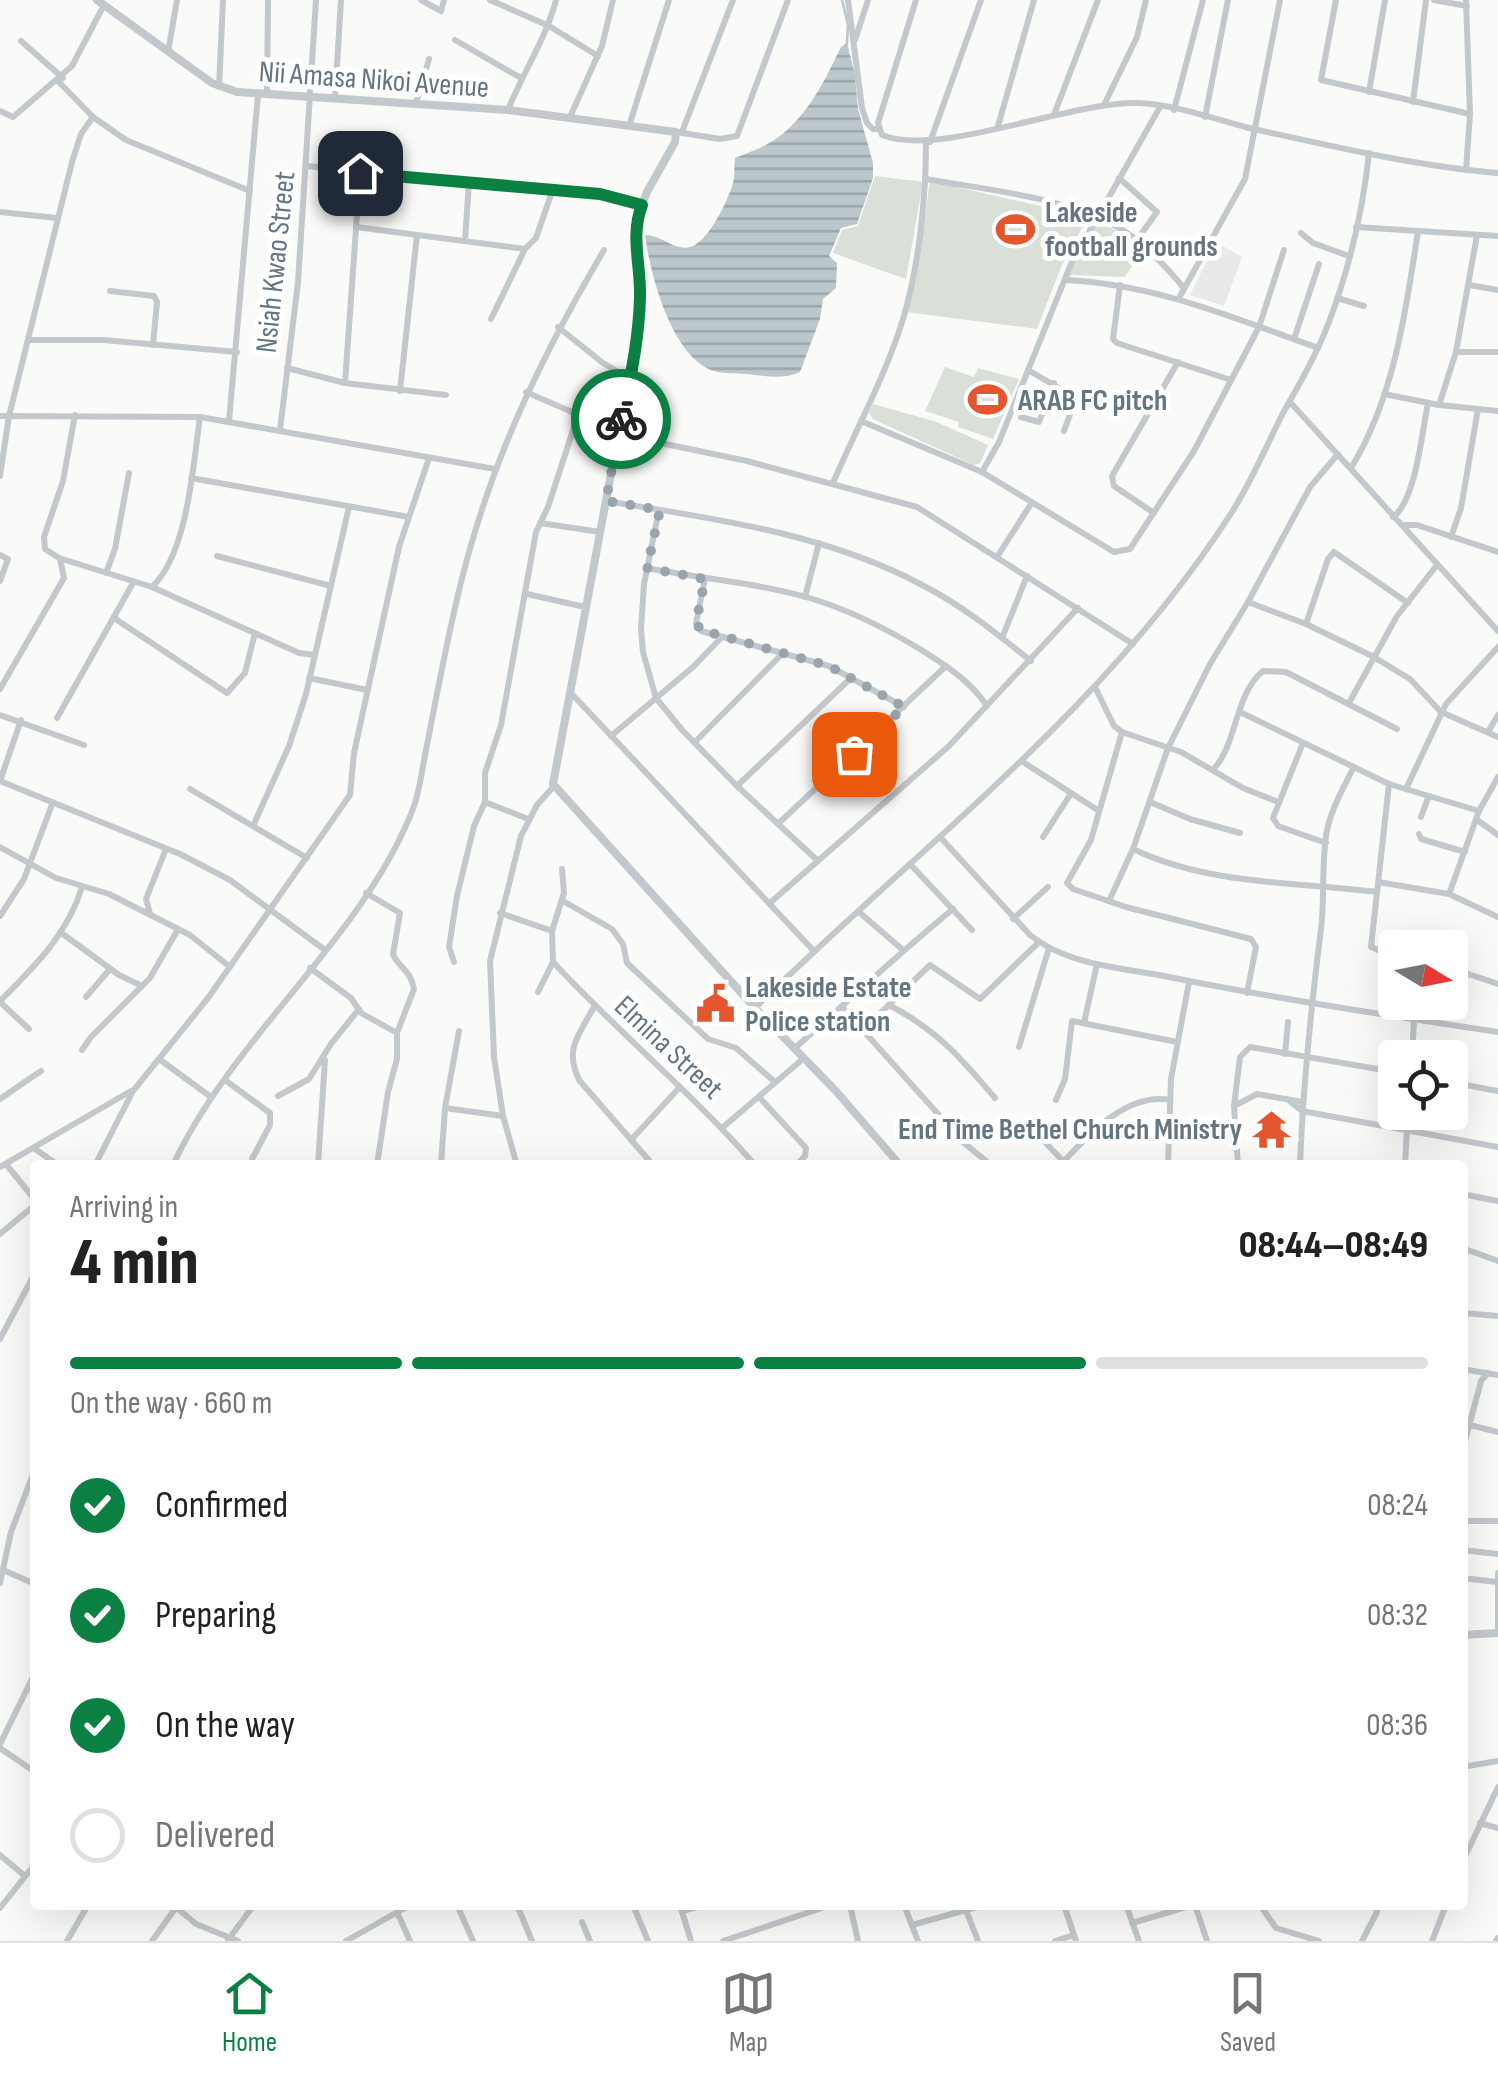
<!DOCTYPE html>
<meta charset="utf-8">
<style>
body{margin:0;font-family:"Sofia Sans Condensed",sans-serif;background:#f2f2f2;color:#222;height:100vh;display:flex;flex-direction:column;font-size:38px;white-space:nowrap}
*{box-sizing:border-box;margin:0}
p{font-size:32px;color:#767676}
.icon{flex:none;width:55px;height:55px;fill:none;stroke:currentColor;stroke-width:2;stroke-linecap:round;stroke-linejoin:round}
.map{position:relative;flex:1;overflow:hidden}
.panel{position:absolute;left:30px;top:1160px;width:1438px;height:750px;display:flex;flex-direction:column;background:#fff;border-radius:10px;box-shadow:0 10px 40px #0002}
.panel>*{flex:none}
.needle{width:65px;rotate:100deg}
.buttons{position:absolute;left:1378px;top:930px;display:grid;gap:20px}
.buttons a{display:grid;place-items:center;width:90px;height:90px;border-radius:10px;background:#fff;box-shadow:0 10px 40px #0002;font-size:50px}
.pin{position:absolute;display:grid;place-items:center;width:85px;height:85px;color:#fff;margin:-42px;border-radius:20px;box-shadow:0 5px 15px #0006}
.courier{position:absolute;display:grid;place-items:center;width:100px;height:100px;margin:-50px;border:8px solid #0b8043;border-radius:50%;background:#fff;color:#222;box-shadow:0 2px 12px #0007}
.summary em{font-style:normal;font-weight:800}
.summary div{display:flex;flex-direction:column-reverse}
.summary{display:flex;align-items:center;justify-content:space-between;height:170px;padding:0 40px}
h1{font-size:65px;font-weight:800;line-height:75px}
.bar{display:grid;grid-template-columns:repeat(4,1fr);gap:15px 10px;align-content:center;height:120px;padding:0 40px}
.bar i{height:12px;border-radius:8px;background:#e0e0e0}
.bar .on{background:#0b8043}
.bar p{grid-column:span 4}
ol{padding:0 40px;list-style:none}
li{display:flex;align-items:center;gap:30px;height:110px}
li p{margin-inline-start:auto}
li .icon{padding:10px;border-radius:50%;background:#0b8043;color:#fff;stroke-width:4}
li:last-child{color:#767676}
li i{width:55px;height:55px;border:5px solid #e0e0e0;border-radius:50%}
.menu{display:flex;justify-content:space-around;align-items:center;height:140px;border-top:2px solid #e0e0e0;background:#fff;font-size:28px;color:#767676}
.menu a{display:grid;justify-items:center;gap:5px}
.menu .on{color:#0b8043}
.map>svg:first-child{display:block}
.built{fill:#e8e9e9}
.green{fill:#dadfd7}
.water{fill:url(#water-rules)}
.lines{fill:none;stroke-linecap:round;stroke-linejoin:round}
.stream{stroke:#bbc7cb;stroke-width:2.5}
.minor{stroke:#c3c8cc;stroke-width:6}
.tertiary{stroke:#c3c8cc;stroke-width:8}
.done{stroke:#99a4ac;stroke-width:10;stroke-dasharray:0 18}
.route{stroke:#0b8043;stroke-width:12}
.labels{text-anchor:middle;stroke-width:10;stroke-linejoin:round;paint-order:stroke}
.street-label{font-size:30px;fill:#657683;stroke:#fff}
.poi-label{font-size:30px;font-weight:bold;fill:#657683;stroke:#fff;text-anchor:start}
</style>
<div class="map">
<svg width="1498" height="1941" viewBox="0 0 1498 1941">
<defs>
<pattern id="water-rules" width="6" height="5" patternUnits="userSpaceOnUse" patternTransform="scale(2.5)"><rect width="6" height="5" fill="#bbc7cb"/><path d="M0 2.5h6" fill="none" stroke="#9ca6aa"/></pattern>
</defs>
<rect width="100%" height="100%" fill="#fafaf8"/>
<path class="built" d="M1216,242L1242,257L1224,306L1190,295Z"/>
<g class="green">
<path d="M875,176L923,182L906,279L833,253L842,230L858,226Z"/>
<path d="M930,181L1088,217L1061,267L1037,329L906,312L920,250Z"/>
<path d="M1099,223L1118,231L1142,250L1125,277L1072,275L1064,280L1079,246Z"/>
<path d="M945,367L974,377L978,368L1019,379L993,439L958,427L959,422L925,411Z"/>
<path d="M873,404L937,422L988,445L980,463L974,465L873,419L869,413Z"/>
</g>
<path class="water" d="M847,43L855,75L858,109L873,163V178L857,224L841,228L829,256L837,263L836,288L823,299L820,319L800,372C783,380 765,376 746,374C736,373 724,374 714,371C672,358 650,274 645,235C662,235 674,251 690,247C707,244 729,199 733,183C735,175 734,166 735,158C747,153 760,149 771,142C805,122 825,80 841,47Z"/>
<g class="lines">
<path class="stream" d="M842,0L848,25L847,43"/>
<g class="minor">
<path d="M421,0L441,11L444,0"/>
<path d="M490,0L549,26L598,56"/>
<path d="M848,0L862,108L867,123L873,129H879"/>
<path d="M916,0L878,123L882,135C939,158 1066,102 1137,103C1174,104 1214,119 1249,128C1331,146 1415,166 1498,173"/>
<path d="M1336,0L1321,80L1470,114"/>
<path d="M1434,0L1467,6"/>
<path d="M1466,0L1470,114L1466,170"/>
<path d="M455,40L521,78"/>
<path d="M855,40L868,0"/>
<path d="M21,41L63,78"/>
<path d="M168,52L177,0"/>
<path d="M58,81L93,117L126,140L250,191"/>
<path d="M219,87L223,0"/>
<path d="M1369,92L1385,0"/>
<path d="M267,94L268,0"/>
<path d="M335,98L341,0"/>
<path d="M1413,102L1426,0"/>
<path d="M416,103L429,59"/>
<path d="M1104,105L1137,37L1146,0"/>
<path d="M508,110C523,72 546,39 556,0"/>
<path d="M1174,110L1203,0"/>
<path d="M0,111L13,117L72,66L104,5"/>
<path d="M1055,112L1098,0"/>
<path d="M570,117L602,46L613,0"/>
<path d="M1205,117L1228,0"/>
<path d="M629,126L669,0"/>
<path d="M998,126L1034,0"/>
<path d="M676,132L720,139L737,136L788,0"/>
<path d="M682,132L733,0"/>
<path d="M930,142L981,0"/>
<path d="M306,166L599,194L641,205"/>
<path d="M1119,178L1157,212L1136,241"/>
<path d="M926,179C987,190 1058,196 1114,225C1141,239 1164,264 1183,287"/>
<path d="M0,212L57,218"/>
<path d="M356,227L525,249"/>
<path d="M1356,227L1498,236"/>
<path d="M1301,233L1313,243L1349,256"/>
<path d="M465,241L469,182"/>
<path d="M1065,280C1155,284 1234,318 1318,348"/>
<path d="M1120,285L1113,339L1117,343L1231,380"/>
<path d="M1469,285L1498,290"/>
<path d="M110,291L154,296L157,302L153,345"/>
<path d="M1179,298L1245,179L1280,0"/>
<path d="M1337,298L1364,306"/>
<path d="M491,319L525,249L536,238L553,189"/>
<path d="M558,327L603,363L630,379"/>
<path d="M1294,339L1319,264"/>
<path d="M29,340H104L237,352"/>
<path d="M1456,352H1498"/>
<path d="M287,368L345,383L446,395"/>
<path d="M1028,370L1076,398L1064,431"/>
<path d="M345,383L360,173"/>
<path d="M400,391L417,235"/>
<path d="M526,392L627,436L747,461L917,507L1133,644"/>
<path d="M1384,394L1439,405L1498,411"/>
<path d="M1290,402L1498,631"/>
<path d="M1439,405L1456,352L1477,235"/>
<path d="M75,415L63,481L44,537L45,549L59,558L152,587L299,653L315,655"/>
<path d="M0,416L200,417L495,469"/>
<path d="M1021,417L1039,422L1054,383"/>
<path d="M229,421L258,95"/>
<path d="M861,421L982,472L1114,552L1130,549L1194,451L1259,327L1284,250"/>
<path d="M280,430L298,282L316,0"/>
<path d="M1351,468C1394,398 1406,311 1418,231"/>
<path d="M982,472L999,442L1071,264L1160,107"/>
<path d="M0,476L9,416L72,162L81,134L93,117"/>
<path d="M191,478L409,517"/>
<path d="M833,483C856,429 886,375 903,319C919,266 926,198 926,142"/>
<path d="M606,501C714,519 826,533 924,586C963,606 997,634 1031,661"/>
<path d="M659,510L644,584L641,629L643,652L656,698L683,731L737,786L817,860"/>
<path d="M1154,513L1114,486L1112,476L1178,362"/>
<path d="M1393,517C1416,501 1422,431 1428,403"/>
<path d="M540,523L600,532"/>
<path d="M1402,525H1417L1498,552"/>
<path d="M1451,537L1461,508L1478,409"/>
<path d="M0,555L8,559L0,581"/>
<path d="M217,556L331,586"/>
<path d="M997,557L1031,504"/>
<path d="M647,568C702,579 760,583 813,599C851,611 889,630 923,651C947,666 971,682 987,706"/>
<path d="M106,573L115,549L129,473"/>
<path d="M705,579L696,623L701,631L829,666L904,707"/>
<path d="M152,587C188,553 193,465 200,417"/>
<path d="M527,594L585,607"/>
<path d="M805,597L819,543"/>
<path d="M1248,602L1306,624L1372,656L1410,679L1441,712L1498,737"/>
<path d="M114,618L227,693L245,673L255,633"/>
<path d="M1306,624L1328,559L1334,552L1408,603"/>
<path d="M1002,638L1027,576"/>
<path d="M309,678L367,690"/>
<path d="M1095,687L1114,726L1122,732L1181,752L1243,788L1278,802"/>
<path d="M0,689L64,578L60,559"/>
<path d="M570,692L813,950"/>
<path d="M1349,703L1397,616L1437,565"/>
<path d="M1240,712L1389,784L1479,811"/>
<path d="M0,715L84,745"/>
<path d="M57,718L133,583"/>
<path d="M1122,732L1091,840L1067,883L1073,889L1126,907L1251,939L1256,947L1247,993"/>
<path d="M1488,732L1498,715"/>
<path d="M611,736L693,667L721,638"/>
<path d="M695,742L783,653"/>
<path d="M1303,743L1273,818L1278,826L1326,843"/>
<path d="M1023,762L1099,811"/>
<path d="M1213,770C1238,743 1234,695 1263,671L1286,672L1397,729"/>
<path d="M0,781L180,854L230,880L325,950"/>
<path d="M0,781L21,720"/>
<path d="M1389,784L1371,947L1395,957"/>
<path d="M737,786L852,677"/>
<path d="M190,789L307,858"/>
<path d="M1406,789L1446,704L1498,647"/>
<path d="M485,802L528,819"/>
<path d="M1150,802L1190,819L1240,833"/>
<path d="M1421,817L1428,798"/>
<path d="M1476,819L1498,835"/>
<path d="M779,823L946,666"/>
<path d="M253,826L289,746L306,694L349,507"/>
<path d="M1419,834L1421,839L1465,852"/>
<path d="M940,837L1030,935C1066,964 1115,967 1159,975C1272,998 1385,1015 1498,1032"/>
<path d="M1043,837L1070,795"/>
<path d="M0,847L56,878L109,894L190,935L230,967"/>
<path d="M1133,849C1208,885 1297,882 1377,892"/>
<path d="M910,864L972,930"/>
<path d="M1378,882L1449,894L1498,917"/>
<path d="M366,893L400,913L393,954C397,966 411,970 414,989L397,1033V1059L388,1092L377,1165"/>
<path d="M1449,894L1479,811L1498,777"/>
<path d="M563,901L612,929L623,944L627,963L708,1039L736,1048L775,1082"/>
<path d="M1109,901L1133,849L1168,748L1210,664L1248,602L1310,487L1338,454"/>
<path d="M771,902L949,746L1078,608"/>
<path d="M859,912L903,950"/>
<path d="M500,913L552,931"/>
<path d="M150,914L146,899L166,849"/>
<path d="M0,916L24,879L53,802"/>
<path d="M1013,919L1048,887"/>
<path d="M60,932L119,975L142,986"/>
<path d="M454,962L449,947L457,896L474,826L485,802V773L501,725L536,532L548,507L578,415"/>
<path d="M553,962C618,1032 692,1093 755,1165"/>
<path d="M310,968L351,998L361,1013L397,1033"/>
<path d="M1450,968L1498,984"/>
<path d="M538,992L553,962L552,931L564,893L562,869"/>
<path d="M86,997L110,969"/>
<path d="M0,1001C34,967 68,934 82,887"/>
<path d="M0,1002L29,1029"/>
<path d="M889,1005C937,1030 961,1058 995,1098"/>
<path d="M594,1007C579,1035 564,1048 579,1080L653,1165"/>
<path d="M755,1008C920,846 1105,710 1232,512C1251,482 1265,449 1281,417C1298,386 1316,356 1329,322C1349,269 1363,210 1369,153"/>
<path d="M843,1008L964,1143L991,1165"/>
<path d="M1084,1023L1097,964"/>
<path d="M863,1030L930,965L980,999L1039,942"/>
<path d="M1019,1047L1049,948"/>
<path d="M795,1048C847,1002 898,954 953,909"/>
<path d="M82,1050L91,1037L150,978L177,931"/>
<path d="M1285,1054L1288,1022"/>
<path d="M1412,1058L1415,1002"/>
<path d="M159,1059L211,1097"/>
<path d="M225,1080L270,1113V1125L252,1159"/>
<path d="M1450,1082L1498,1091"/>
<path d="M278,1096L309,1079L331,1044L359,1009"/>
<path d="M759,1097L806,1148L805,1156L796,1165"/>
<path d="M0,1099L41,1071"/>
<path d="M1287,1099L1302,1111L1498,1147"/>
<path d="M1056,1100L1065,1079L1072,1021L1177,1042"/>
<path d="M1234,1106L1240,1057L1250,1047L1395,1072"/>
<path d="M445,1108L503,1116"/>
<path d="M722,1128L804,1058"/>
<path d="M1169,1128L1234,1127"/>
<path d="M1036,1133L1067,1165"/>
<path d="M631,1140L679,1088"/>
<path d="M35,1149L58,1165"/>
<path d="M1065,1160C1091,1132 1129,1092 1170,1100"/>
<path d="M6,1164L35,1200"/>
<path d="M95,1165L133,1091L208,998L350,795L354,753L399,547L429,458"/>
<path d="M173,1165C231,1040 354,946 408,821C420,796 422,767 428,740C437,693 446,646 457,599C487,469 537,364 604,250"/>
<path d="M318,1165L325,1060"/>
<path d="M441,1165L445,1108L459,1031"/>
<path d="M517,1165L503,1116L494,1057L490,961L521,836L537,805L554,786"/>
<path d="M1168,1165L1171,1079L1189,982"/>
<path d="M1238,1165L1234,1106L1257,1094L1302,1102"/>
<path d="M1300,1165C1303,1086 1311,1008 1321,929C1325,897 1321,862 1327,830C1332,808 1343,788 1354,767"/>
<path d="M1405,1165L1408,1112"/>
<path d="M0,1167L131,1091"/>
<path d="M1462,1194L1498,1201"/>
<path d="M0,1234L35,1205"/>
<path d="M1462,1248L1498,1261"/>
<path d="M1462,1313L1498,1316"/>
<path d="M0,1339L35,1273"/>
<path d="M1462,1369L1498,1375"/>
<path d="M1462,1423L1498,1432"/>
<path d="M1462,1453L1481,1381L1488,1373"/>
<path d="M1462,1521H1498"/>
<path d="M1462,1550L1498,1554"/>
<path d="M3,1570L35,1584"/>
<path d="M1498,1573V1630"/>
<path d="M1462,1578L1497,1582"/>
<path d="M0,1583L11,1532L35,1469"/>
<path d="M0,1744L35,1673"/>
<path d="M0,1748L35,1772"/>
<path d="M1462,1767L1498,1761"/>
<path d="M1480,1823L1498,1828"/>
<path d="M0,1855L25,1876"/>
<path d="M1462,1863L1498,1787"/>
<path d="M457,1905L473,1941"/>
<path d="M517,1905L532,1941"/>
<path d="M633,1905L648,1941"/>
<path d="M680,1905L691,1941"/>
<path d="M850,1905L858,1941"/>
<path d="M904,1905L918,1941"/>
<path d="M1064,1905L1076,1941"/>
<path d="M1126,1905L1139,1941"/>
<path d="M1195,1905L1207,1941"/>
<path d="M1260,1905L1276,1928L1319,1941"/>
<path d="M176,1907L196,1924L238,1941"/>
<path d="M0,1908L35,1864"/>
<path d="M966,1910L978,1941"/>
<path d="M682,1911L705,1905"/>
<path d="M397,1912L410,1941"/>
<path d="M582,1922L590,1941"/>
<path d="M1132,1923L1193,1905"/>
<path d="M912,1925L984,1905"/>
<path d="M228,1940L254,1905"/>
<path d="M67,1941L88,1905"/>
<path d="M152,1941L177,1906"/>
<path d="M346,1941L410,1905"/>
<path d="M723,1941L831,1905"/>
<path d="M1055,1941L1074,1935"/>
<path d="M1362,1941L1377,1912L1375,1905"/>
<path d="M1432,1941L1446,1905"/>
<path d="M1496,1941L1498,1938"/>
</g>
<g class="tertiary">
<path d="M97,0L212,83L237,92L508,110L676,132L675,142L647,192L636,219L640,319L553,784L755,1008L835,1090L900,1165"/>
<path d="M1462,1635L1498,1633"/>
</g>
</g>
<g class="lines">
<path class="done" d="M621,419L606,501L660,510L647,568L705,579L696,623L701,630L829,666L904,707L854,754"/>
<path class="route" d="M360,173L600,194L642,205C630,236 641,265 640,297C639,338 631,379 621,419"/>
</g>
<defs>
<symbol id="stadium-bare" viewBox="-9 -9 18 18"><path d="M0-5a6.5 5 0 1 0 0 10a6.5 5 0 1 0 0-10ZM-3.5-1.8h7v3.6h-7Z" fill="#e4572e" stroke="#fff" stroke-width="2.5" paint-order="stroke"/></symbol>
<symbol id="civic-bare" viewBox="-9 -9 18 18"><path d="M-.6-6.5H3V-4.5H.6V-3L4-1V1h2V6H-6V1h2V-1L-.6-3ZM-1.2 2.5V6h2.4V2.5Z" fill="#e4572e" stroke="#fff" stroke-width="2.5" paint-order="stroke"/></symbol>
<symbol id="temple-bare" viewBox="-9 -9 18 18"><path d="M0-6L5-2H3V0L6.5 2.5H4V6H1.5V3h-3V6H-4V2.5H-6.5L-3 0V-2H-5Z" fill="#e4572e" stroke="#fff" stroke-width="2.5" paint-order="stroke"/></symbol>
</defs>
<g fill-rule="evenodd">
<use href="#stadium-bare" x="988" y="202" width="55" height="55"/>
<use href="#stadium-bare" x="960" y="372" width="55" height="55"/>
<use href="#civic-bare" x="688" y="976" width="55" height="55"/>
<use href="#temple-bare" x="1244" y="1102" width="55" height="55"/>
</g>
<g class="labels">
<g class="street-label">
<text transform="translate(374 79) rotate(4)" y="10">Nii Amasa Nikoi Avenue</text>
<text transform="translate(275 262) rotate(-84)" y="10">Nsiah Kwao Street</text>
<text transform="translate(669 1047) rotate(43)" y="10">Elmina Street</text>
</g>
<g class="poi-label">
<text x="1045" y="222">Lakeside<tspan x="1045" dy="34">football grounds</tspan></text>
<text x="1018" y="410">ARAB FC pitch</text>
<text x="745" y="997">Lakeside Estate<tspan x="745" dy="34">Police station</tspan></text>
<text x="1242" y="1139" text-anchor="end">End Time Bethel Church Ministry</text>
</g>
</g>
</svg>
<div class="buttons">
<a><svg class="needle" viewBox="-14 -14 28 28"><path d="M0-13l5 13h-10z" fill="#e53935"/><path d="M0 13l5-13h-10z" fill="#767676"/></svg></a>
<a><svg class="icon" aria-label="locate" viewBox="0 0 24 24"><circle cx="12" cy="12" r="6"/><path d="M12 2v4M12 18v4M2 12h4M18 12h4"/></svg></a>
</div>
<div class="pin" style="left:854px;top:754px;background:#ea580c"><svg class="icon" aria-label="bag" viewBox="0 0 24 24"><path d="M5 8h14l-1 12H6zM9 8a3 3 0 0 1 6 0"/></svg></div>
<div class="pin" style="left:360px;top:173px;background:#1f2937"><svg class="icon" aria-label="home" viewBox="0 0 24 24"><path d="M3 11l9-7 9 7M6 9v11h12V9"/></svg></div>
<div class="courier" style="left:621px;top:419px"><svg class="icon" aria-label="bike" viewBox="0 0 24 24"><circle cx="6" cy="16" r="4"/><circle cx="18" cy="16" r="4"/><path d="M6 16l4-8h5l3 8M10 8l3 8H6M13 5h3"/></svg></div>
<section class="panel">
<div class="summary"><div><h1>4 min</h1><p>Arriving in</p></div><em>08:44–08:49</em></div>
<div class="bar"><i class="on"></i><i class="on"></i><i class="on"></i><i></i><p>On the way · 660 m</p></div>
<ol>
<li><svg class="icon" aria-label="check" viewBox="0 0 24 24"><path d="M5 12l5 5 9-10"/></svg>Confirmed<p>08:24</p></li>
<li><svg class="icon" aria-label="check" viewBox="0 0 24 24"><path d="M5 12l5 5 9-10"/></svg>Preparing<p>08:32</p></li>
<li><svg class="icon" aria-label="check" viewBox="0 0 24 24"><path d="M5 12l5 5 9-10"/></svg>On the way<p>08:36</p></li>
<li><i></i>Delivered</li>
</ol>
</section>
</div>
<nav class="menu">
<a class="on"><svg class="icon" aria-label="home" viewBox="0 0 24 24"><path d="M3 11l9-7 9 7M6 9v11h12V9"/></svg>Home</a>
<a><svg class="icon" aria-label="map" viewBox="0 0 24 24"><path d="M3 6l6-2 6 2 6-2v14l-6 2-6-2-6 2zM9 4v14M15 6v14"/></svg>Map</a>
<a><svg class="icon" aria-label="saved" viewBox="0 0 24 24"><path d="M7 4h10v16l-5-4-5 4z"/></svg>Saved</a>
</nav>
